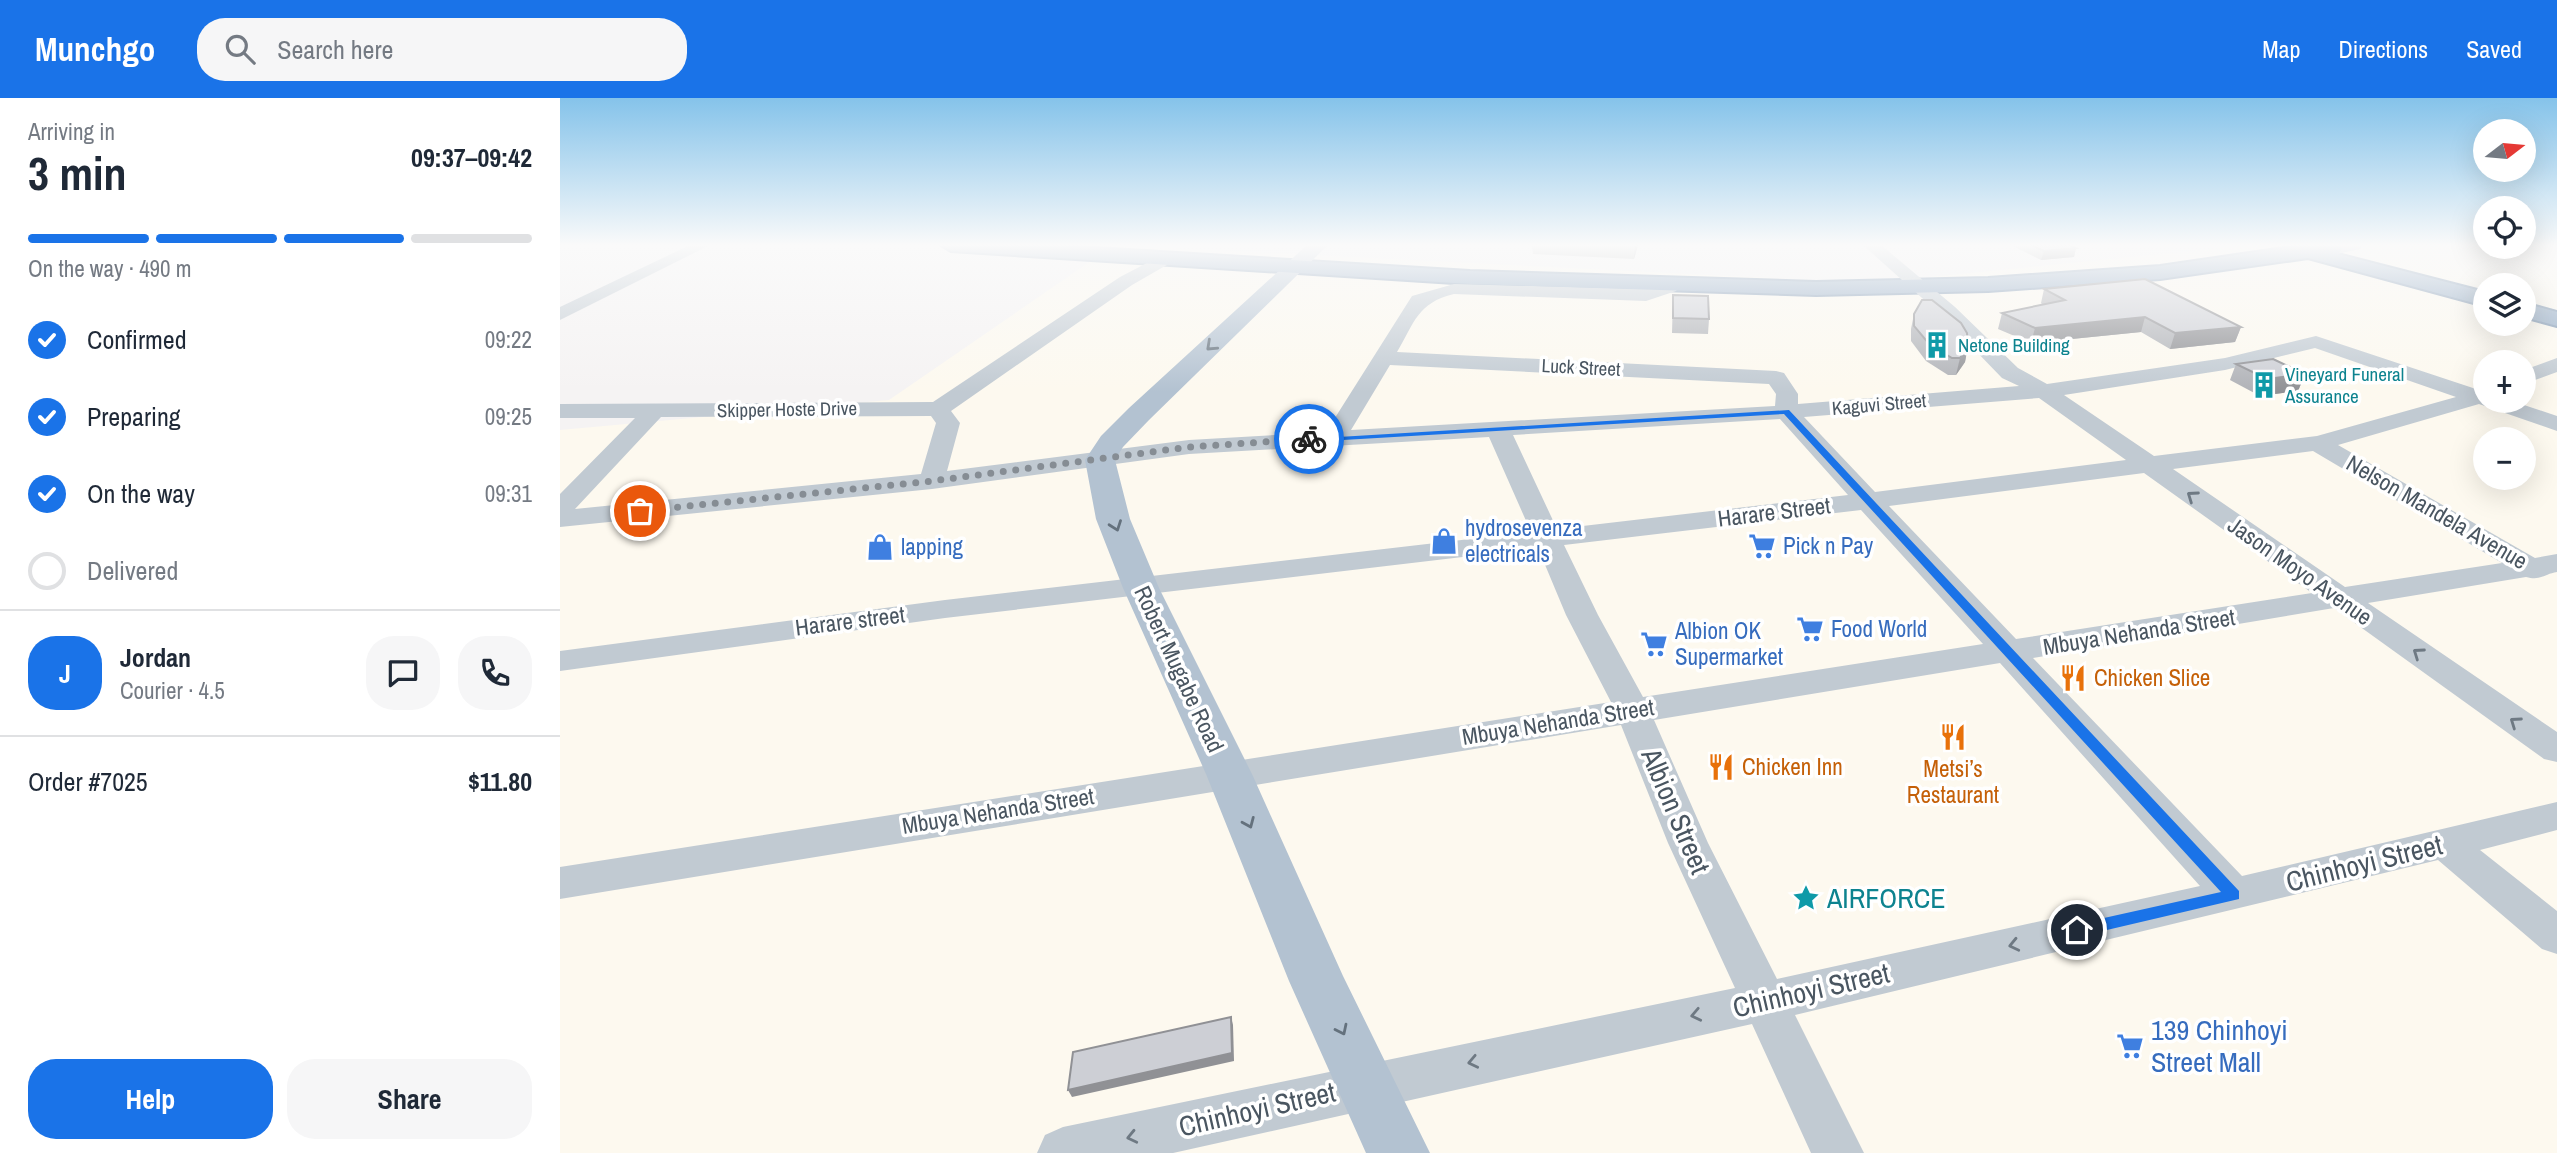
<!DOCTYPE html>
<meta charset="utf-8">
<style>
body{margin:0;font-family:"Archivo Narrow",sans-serif;background:#f6f6f7;color:#1f2937;height:100vh;display:flex;flex-direction:column;font-size:26px;white-space:nowrap}
*{box-sizing:border-box;margin:0}
p{font-size:23px;color:#747a83}
.icon{flex:none;width:38px;height:38px;fill:none;stroke:currentColor;stroke-width:2;stroke-linecap:round;stroke-linejoin:round}
.map{position:relative;flex:1;overflow:hidden}
.drawer{display:flex;flex-direction:column;background:#fff;width:560px}
.drawer>*{flex:none}
.needle{width:46px;rotate:74deg}
.buttons{position:absolute;left:1913px;top:21px;display:grid;gap:14px}
.buttons a{display:grid;place-items:center;width:63px;height:63px;border-radius:50%;background:#fff;box-shadow:0 7px 28px #0002;font-size:35px}
.pin{position:absolute;display:grid;place-items:center;width:60px;height:60px;color:#fff;margin:-30px;border:4px solid #fff;border-radius:50%;box-shadow:0 2px 7px #0007}
.courier{position:absolute;display:grid;place-items:center;width:70px;height:70px;margin:-35px;border:5px solid #1a73e8;border-radius:50%;background:#fff;color:#222;box-shadow:0 2px 9px #0007}
.summary em{font-style:normal;font-weight:800}
.summary div{display:flex;flex-direction:column-reverse}
.summary{display:flex;align-items:center;justify-content:space-between;height:119px;padding:0 28px}
h1{font-size:46px;font-weight:800;line-height:52px}
.bar{display:grid;grid-template-columns:repeat(4,1fr);gap:10px 7px;align-content:center;height:84px;padding:0 28px}
.bar i{height:9px;border-radius:5px;background:#e0e1e3}
.bar .active{background:#1a73e8}
.bar p{grid-column:span 4}
.line{display:flex;align-items:center;gap:18px;padding:0 28px;border-top:2px solid #e0e1e3}
.line div{flex:1}
.round{display:grid;place-items:center;flex:none;width:74px;height:74px;border-radius:28px;background:#f6f6f7}
ol{padding:0 28px;list-style:none}
li{display:flex;align-items:center;gap:21px;height:77px}
li p{margin-inline-start:auto}
li .icon{padding:7px;border-radius:50%;background:#1a73e8;color:#fff;stroke-width:4}
li:last-child{color:#747a83}
li i{width:38px;height:38px;border:4px solid #e0e1e3;border-radius:50%}
.action{display:flex;gap:14px;margin-top:auto;padding:14px 28px}
.action a{flex:1;height:80px;border-radius:28px;background:#1a73e8;color:#fff;font-size:28px;font-weight:800;line-height:80px;text-align:center}
.action a+a{background:#f6f6f7;color:#1f2937}
header{display:flex;align-items:center;gap:42px;box-sizing:border-box;height:98px;padding:0 35px;background:#1a73e8;color:#fff}
header strong{font-size:33px}
nav{display:flex;gap:38px;margin-inline-start:auto;font-size:24px}
.search{width:490px;height:63px;background:#f6f6f7;display:flex;align-items:center;gap:18px;box-sizing:border-box;padding:0 24px;border-radius:28px;color:#747a83;font-size:26px}
main{display:flex;flex:1;min-height:0}
.map>svg:first-child{display:block}
.commercial{fill:#fdf9ef;fill-rule:evenodd}
.lines{fill:none;stroke-linecap:round;stroke-linejoin:round}
.highway-casing{stroke:#7690ad;stroke-width:4}
.minor{fill:#c1cad2;fill-rule:evenodd}
.major{fill:#b3c2d1;fill-rule:evenodd}
.highway{fill:#8ba5c1;fill-rule:evenodd}
.wall{fill:#b0b2b7}
.shaded-wall{fill:#909195}
.building{fill:#cdcfd5;stroke:#909195;stroke-width:2}
.oneway{stroke:#64717d}
.oneway2{stroke:#6e7983}
.route{fill:#1a73e8}
.done{stroke:#868d94;stroke-width:7;stroke-dasharray:0 12.6}
.labels{text-anchor:middle;stroke-width:7;stroke-linejoin:round;paint-order:stroke}
.far-culture-label{font-size:19px;fill:#0d838f;stroke:#fff;text-anchor:start}
.far-street-label{font-size:19px;fill:#4a5661;stroke:#fff}
.street-label{font-size:23px;fill:#4a5661;stroke:#fff}
.shop-label{font-size:23px;fill:#366cbe;stroke:#fff;text-anchor:start}
.food-label{font-size:23px;fill:#c56008;stroke:#fff;text-anchor:start}
.near-street-label{font-size:28px;fill:#4a5661;stroke:#fff}
.near-culture-label{font-size:28px;fill:#0d838f;stroke:#fff;text-anchor:start}
.near-shop-label{font-size:28px;fill:#366cbe;stroke:#fff;text-anchor:start}
</style>
<header>
<strong>Munchgo</strong>
<div class="search"><svg class="icon" aria-label="search" viewBox="0 0 24 24"><circle cx="10" cy="10" r="6"/><path d="M15 15l6 6"/></svg>Search here</div>
<nav><a>Map</a><a>Directions</a><a>Saved</a></nav>
</header>
<main>
<section class="drawer">
<div class="summary"><div><h1>3 min</h1><p>Arriving in</p></div><em>09:37–09:42</em></div>
<div class="bar"><i class="active"></i><i class="active"></i><i class="active"></i><i></i><p>On the way · 490 m</p></div>
<ol>
<li><svg class="icon" aria-label="check" viewBox="0 0 24 24"><path d="M5 12l5 5 9-10"/></svg>Confirmed<p>09:22</p></li>
<li><svg class="icon" aria-label="check" viewBox="0 0 24 24"><path d="M5 12l5 5 9-10"/></svg>Preparing<p>09:25</p></li>
<li><svg class="icon" aria-label="check" viewBox="0 0 24 24"><path d="M5 12l5 5 9-10"/></svg>On the way<p>09:31</p></li>
<li><i></i>Delivered</li>
</ol>
<div class="line" style="height:126px"><b class="round" style="background:#1a73e8;color:#fff">J</b><div><b>Jordan</b><p>Courier · 4.5</p></div><a class="round"><svg class="icon" aria-label="chat" viewBox="0 0 24 24"><path d="M4 5h16v11H9l-5 4z"/></svg></a><a class="round"><svg class="icon" aria-label="phone" viewBox="0 0 24 24"><path d="M5 4h4l2 5-3 2q2 4 5 5l2-3 5 2v4C11 20 4 13 5 4z"/></svg></a></div>
<div class="line" style="height:91px"><div>Order #7025</div><b>$11.80</b></div>
<div class="action"><a>Help</a><a>Share</a></div>
</section>
<div class="map">
<svg width="1997" height="1055" viewBox="0 0 1997 1055">
<rect width="100%" height="100%" fill="#f5f3f3"/>
<path class="commercial" d="M554,147L1309,185L1693,147H1997V1055H0V332L329,302ZM1925,187H1964V226H1925ZM1925,264H1964V303H1925ZM1925,341H1964V380H1925Z"/>
<g class="lines">
<defs>
<g id="highway">
<path d="M381,147H488L910,173L1256,184L1428,180L1600,168L1744,147H1779L1782,151L1778,156L1925,194V208L1748,160L1600,181L1428,193L1256,197L910,186L391,153Z"/>
<path d="M1964,205L1997,214V228L1964,219Z"/>
</g>
</defs>
<use href="#highway" class="highway-casing"/>
<g class="minor">
<path d="M130,147H150L0,222V209Z"/>
<path d="M1303,147H1321L1395,209L1458,270L1487,286L1665,260L1756,238L1919,292L1925,290V303H1952L1997,318V333L1919,306L1778,347L1975,460L1997,456V474C1984,476 1981,483 1966,479L1808,505L1997,634V664L1984,661L1774,510L1473,560L1682,778L1997,704V732L1920,752L1997,813V856L1982,851L1878,762L1235,917L1304,1055H1251L1192,926L613,1055H477L485,1037L503,1029L1175,890L1108,745L1061,627L0,801V769L1051,604L1006,517L978,450L385,520L0,573V553L385,502L971,434L929,339L629,356L372,391L0,429V396L75,320H0V306L373,304L560,179L606,155L612,156L615,160L612,164L572,187L391,313L400,325L387,373L629,342L766,334L852,198L894,186L1085,191L1110,184L1119,189L1116,193L1086,203L894,196C857,205 855,224 837,254L1216,273L1224,275L1238,296V306L1459,288L1442,280L1381,217ZM1755,250L1896,299L1757,338L1594,358L1504,297L1665,272ZM830,267L1209,286L1216,296L1215,308L791,332ZM1479,300L1566,362L1315,394L1244,319ZM371,318L376,325L361,376L15,411L101,319ZM1220,321L1288,397L997,431L953,337ZM1753,353L1942,465L1785,489L1613,371ZM1584,375L1752,495L1456,541L1329,408ZM1301,412L1423,546L1083,599L1038,517L1004,447ZM1440,565L1640,788L1217,881L1148,745L1094,622Z"/>
<path d="M1997,260V274L1964,286V272Z"/>
</g>
<g class="major">
<path d="M747,147H768L589,322L563,349L555,362L570,421L599,490L692,676L783,878L870,1055H806L729,883L646,676L563,490L536,421L525,362L541,338L569,310Z"/>
<path d="M1765,147H1803L1800,151L1772,157L1762,151Z"/>
</g>
<use href="#highway" class="highway"/>
</g>
<g class="wall">
<path d="M972,147H1078L1074,161L973,156Z"/>
<path d="M1193,147H1221V148Z"/>
<path d="M1451,147H1510L1516,150L1514,159L1481,162Z"/>
<path d="M1484,191L1681,229L1675,244L1610,251L1581,234L1471,245L1438,231L1442,215L1483,207L1481,205Z"/>
<path d="M1113,197L1149,221L1148,236L1112,235Z"/>
<path d="M1354,216L1408,248L1405,264L1396,277H1388L1366,263L1351,243V231Z"/>
<path d="M1676,266L1745,276L1738,293L1700,298L1670,282Z"/>
</g>
<g class="shaded-wall">
<path d="M1075,147H1078L1074,161Z"/>
<path d="M1516,150L1514,159L1481,162L1484,153Z"/>
<path d="M1585,219L1581,234L1471,245L1475,230Z"/>
<path d="M1681,229L1675,244L1610,251L1615,235Z"/>
<path d="M1408,248L1405,264L1396,277L1400,260Z"/>
<path d="M1745,276L1738,293L1700,298L1707,281Z"/>
<path d="M671,919L673,927L674,963L512,999L508,992Z"/>
</g>
<g class="building">
<path d="M1471,147H1510L1516,150L1484,153Z"/>
<path d="M1585,181L1681,229L1615,235L1585,219L1475,230L1442,215L1505,202L1484,191Z"/>
<path d="M1113,197L1148,198L1149,221L1113,220Z"/>
<path d="M1362,202H1372L1401,225L1407,235L1408,248L1400,260H1392L1370,247L1354,228V216Z"/>
<path d="M1713,261L1745,276L1707,281L1676,266Z"/>
<path d="M671,919L672,955L508,992L513,954Z"/>
</g>
<defs><path id="oneway-chevron" d="M-2-3.5L2.5 0L-2 3.5" fill="none" stroke-width="1.6" stroke-linecap="round" stroke-linejoin="round" transform="scale(1.75)"/></defs>
<g class="oneway">
<use href="#oneway-chevron" transform="translate(651 248) rotate(137)"/>
<use href="#oneway-chevron" transform="translate(556 428) rotate(70)"/>
<use href="#oneway-chevron" transform="translate(689 725) rotate(67)"/>
<use href="#oneway-chevron" transform="translate(782 932) rotate(64)"/>
</g>
<g class="oneway2">
<use href="#oneway-chevron" transform="translate(1632 398) rotate(-145)"/>
<use href="#oneway-chevron" transform="translate(1858 555) rotate(-145)"/>
<use href="#oneway-chevron" transform="translate(1955 624) rotate(-145)"/>
<use href="#oneway-chevron" transform="translate(1454 847) rotate(167)"/>
<use href="#oneway-chevron" transform="translate(1136 917) rotate(168)"/>
<use href="#oneway-chevron" transform="translate(913 964) rotate(168)"/>
<use href="#oneway-chevron" transform="translate(572 1039) rotate(167)"/>
</g>
<linearGradient id="sky" x2="0" y2="1"><stop stop-color="#85c3ea"/><stop offset="0.5" stop-color="#fafafa"/><stop offset="1" stop-color="#fafafa" stop-opacity="0"/></linearGradient>
<rect width="1997" height="294" fill="url(#sky)"/>
<path class="route" d="M1229,312L1679,793V801L1517,839L1512,837L1510,832L1517,826L1661,794L1224,316L749,344L745,341Z"/>
<g class="lines">
<path class="done" d="M80,413L372,383L629,349L749,341"/>
</g>
<defs>
<symbol id="building-bare" viewBox="-9 -9 18 18"><path d="M-4-6H4V6H1V3H-1V6H-4ZM-2.5-4.3h1.7v1.8h-1.7ZM.8-4.3h1.7v1.8H.8ZM-2.5-1h1.7V.8h-1.7ZM.8-1h1.7V.8H.8Z" fill="#0f9aa8" stroke="#fff" stroke-width="2.5" paint-order="stroke"/></symbol>
<symbol id="shop-bare" viewBox="-9 -9 18 18"><path d="M-5-2.5h2.3a2.7 3.5 0 0 1 5.4 0H5L5.5 6h-11ZM-1.5-2.5h3a1.5 2.3 0 0 0-3 0Z" fill="#3f7fe0" stroke="#fff" stroke-width="2.5" paint-order="stroke"/></symbol>
<symbol id="supermarket-bare" viewBox="-9 -9 18 18"><path d="M-6-5.5h2.5l.6 2H6L4.5 2H-2.5L-4.4-4H-6ZM-1.5 3.2a1.3 1.3 0 1 0 .1 0ZM3 3.2a1.3 1.3 0 1 0 .1 0Z" fill="#3f7fe0" stroke="#fff" stroke-width="2.5" paint-order="stroke"/></symbol>
<symbol id="restaurant-bare" viewBox="-9 -9 18 18"><path d="M-5-6h1v4h1v-4h1v4h1v-4h1v5L-1.5 .5V6h-2V.5L-5-1ZM5-6V6H3V1.5H1.5Q1.5-4 5-6Z" fill="#e8710a" stroke="#fff" stroke-width="2.5" paint-order="stroke"/></symbol>
<symbol id="sight-bare" viewBox="-9 -9 18 18"><path d="M0-6L1.8-2.2L6-1.7L2.9 1.2L3.7 5.4L0 3.3L-3.7 5.4L-2.9 1.2L-6-1.7L-1.8-2.2Z" fill="#0f9aa8" stroke="#fff" stroke-width="2.5" paint-order="stroke"/></symbol>
</defs>
<g fill-rule="evenodd">
<use href="#building-bare" x="1358" y="228" width="38" height="38"/>
<use href="#building-bare" x="1685" y="268" width="38" height="38"/>
<use href="#shop-bare" x="865" y="424" width="38" height="38"/>
<use href="#supermarket-bare" x="1183" y="429" width="38" height="38"/>
<use href="#shop-bare" x="301" y="430" width="38" height="38"/>
<use href="#supermarket-bare" x="1231" y="512" width="38" height="38"/>
<use href="#supermarket-bare" x="1075" y="527" width="38" height="38"/>
<use href="#restaurant-bare" x="1494" y="561" width="38" height="38"/>
<use href="#restaurant-bare" x="1374" y="620" width="38" height="38"/>
<use href="#restaurant-bare" x="1142" y="650" width="38" height="38"/>
<use href="#sight-bare" x="1227" y="781" width="38" height="38"/>
<use href="#supermarket-bare" x="1551" y="929" width="38" height="38"/>
</g>
<g class="labels">
<g class="far-culture-label">
<text x="1398" y="254">Netone Building</text>
<text x="1725" y="283">Vineyard Funeral<tspan x="1725" dy="22">Assurance</tspan></text>
</g>
<g class="far-street-label">
<text transform="translate(1021 269) rotate(3)" y="7">Luck Street</text>
<text transform="translate(1319 306) rotate(-5)" y="7">Kaguvi Street</text>
<text transform="translate(227 311) rotate(-1)" y="7">Skipper Hoste Drive</text>
</g>
<g class="street-label">
<text transform="translate(1214 414) rotate(-7)" y="8">Harare Street</text>
<text transform="translate(1877 414) rotate(30)" y="8">Nelson Mandela Avenue</text>
<text transform="translate(1740 473) rotate(35)" y="8">Jason Moyo Avenue</text>
<text transform="translate(290 523) rotate(-7)" y="8">Harare street</text>
<text transform="translate(1579 534) rotate(-9)" y="8">Mbuya Nehanda Street</text>
<text transform="translate(619 571) rotate(65)" y="8">Robert Mugabe Road</text>
<text transform="translate(998 624) rotate(-9)" y="8">Mbuya Nehanda Street</text>
<text transform="translate(438 713) rotate(-9)" y="8">Mbuya Nehanda Street</text>
</g>
<g class="shop-label">
<text x="905" y="438">hydrosevenza<tspan x="905" dy="26">electricals</tspan></text>
<text x="1223" y="456">Pick n Pay</text>
<text x="341" y="457">lapping</text>
<text x="1271" y="539">Food World</text>
<text x="1115" y="541">Albion OK<tspan x="1115" dy="26">Supermarket</tspan></text>
</g>
<g class="food-label">
<text x="1534" y="588">Chicken Slice</text>
<text x="1182" y="677">Chicken Inn</text>
<text x="1393" y="679" text-anchor="middle">Metsi’s<tspan x="1393" dy="26">Restaurant</tspan></text>
</g>
<g class="near-street-label">
<text transform="translate(1116 713) rotate(67)" y="10">Albion Street</text>
<text transform="translate(1804 765) rotate(-14)" y="10">Chinhoyi Street</text>
<text transform="translate(1251 892) rotate(-13)" y="10">Chinhoyi Street</text>
<text transform="translate(697 1011) rotate(-13)" y="10">Chinhoyi Street</text>
</g>
<g class="near-culture-label">
<text x="1267" y="810">AIRFORCE</text>
</g>
<g class="near-shop-label">
<text x="1591" y="942">139 Chinhoyi<tspan x="1591" dy="32">Street Mall</tspan></text>
</g>
</g>
</svg>
<div class="buttons">
<a><svg class="needle" viewBox="-14 -14 28 28"><path d="M0-13l5 13h-10z" fill="#e53935"/><path d="M0 13l5-13h-10z" fill="#747a83"/></svg></a>
<a><svg class="icon" aria-label="locate" viewBox="0 0 24 24"><circle cx="12" cy="12" r="6"/><path d="M12 2v4M12 18v4M2 12h4M18 12h4"/></svg></a>
<a><svg class="icon" aria-label="layers" viewBox="0 0 24 24"><path d="M12 4l9 5-9 5-9-5zM3 14l9 5 9-5"/></svg></a>
<a>+</a>
<a>−</a>
</div>
<div class="pin" style="left:80px;top:413px;background:#ea580c"><svg class="icon" aria-label="bag" viewBox="0 0 24 24"><path d="M5 8h14l-1 12H6zM9 8a3 3 0 0 1 6 0"/></svg></div>
<div class="pin" style="left:1517px;top:832px;background:#1f2937"><svg class="icon" aria-label="home" viewBox="0 0 24 24"><path d="M3 11l9-7 9 7M6 9v11h12V9"/></svg></div>
<div class="courier" style="left:749px;top:341px"><svg class="icon" aria-label="bike" viewBox="0 0 24 24"><circle cx="6" cy="16" r="4"/><circle cx="18" cy="16" r="4"/><path d="M6 16l4-8h5l3 8M10 8l3 8H6M13 5h3"/></svg></div>
</div>
</main>
